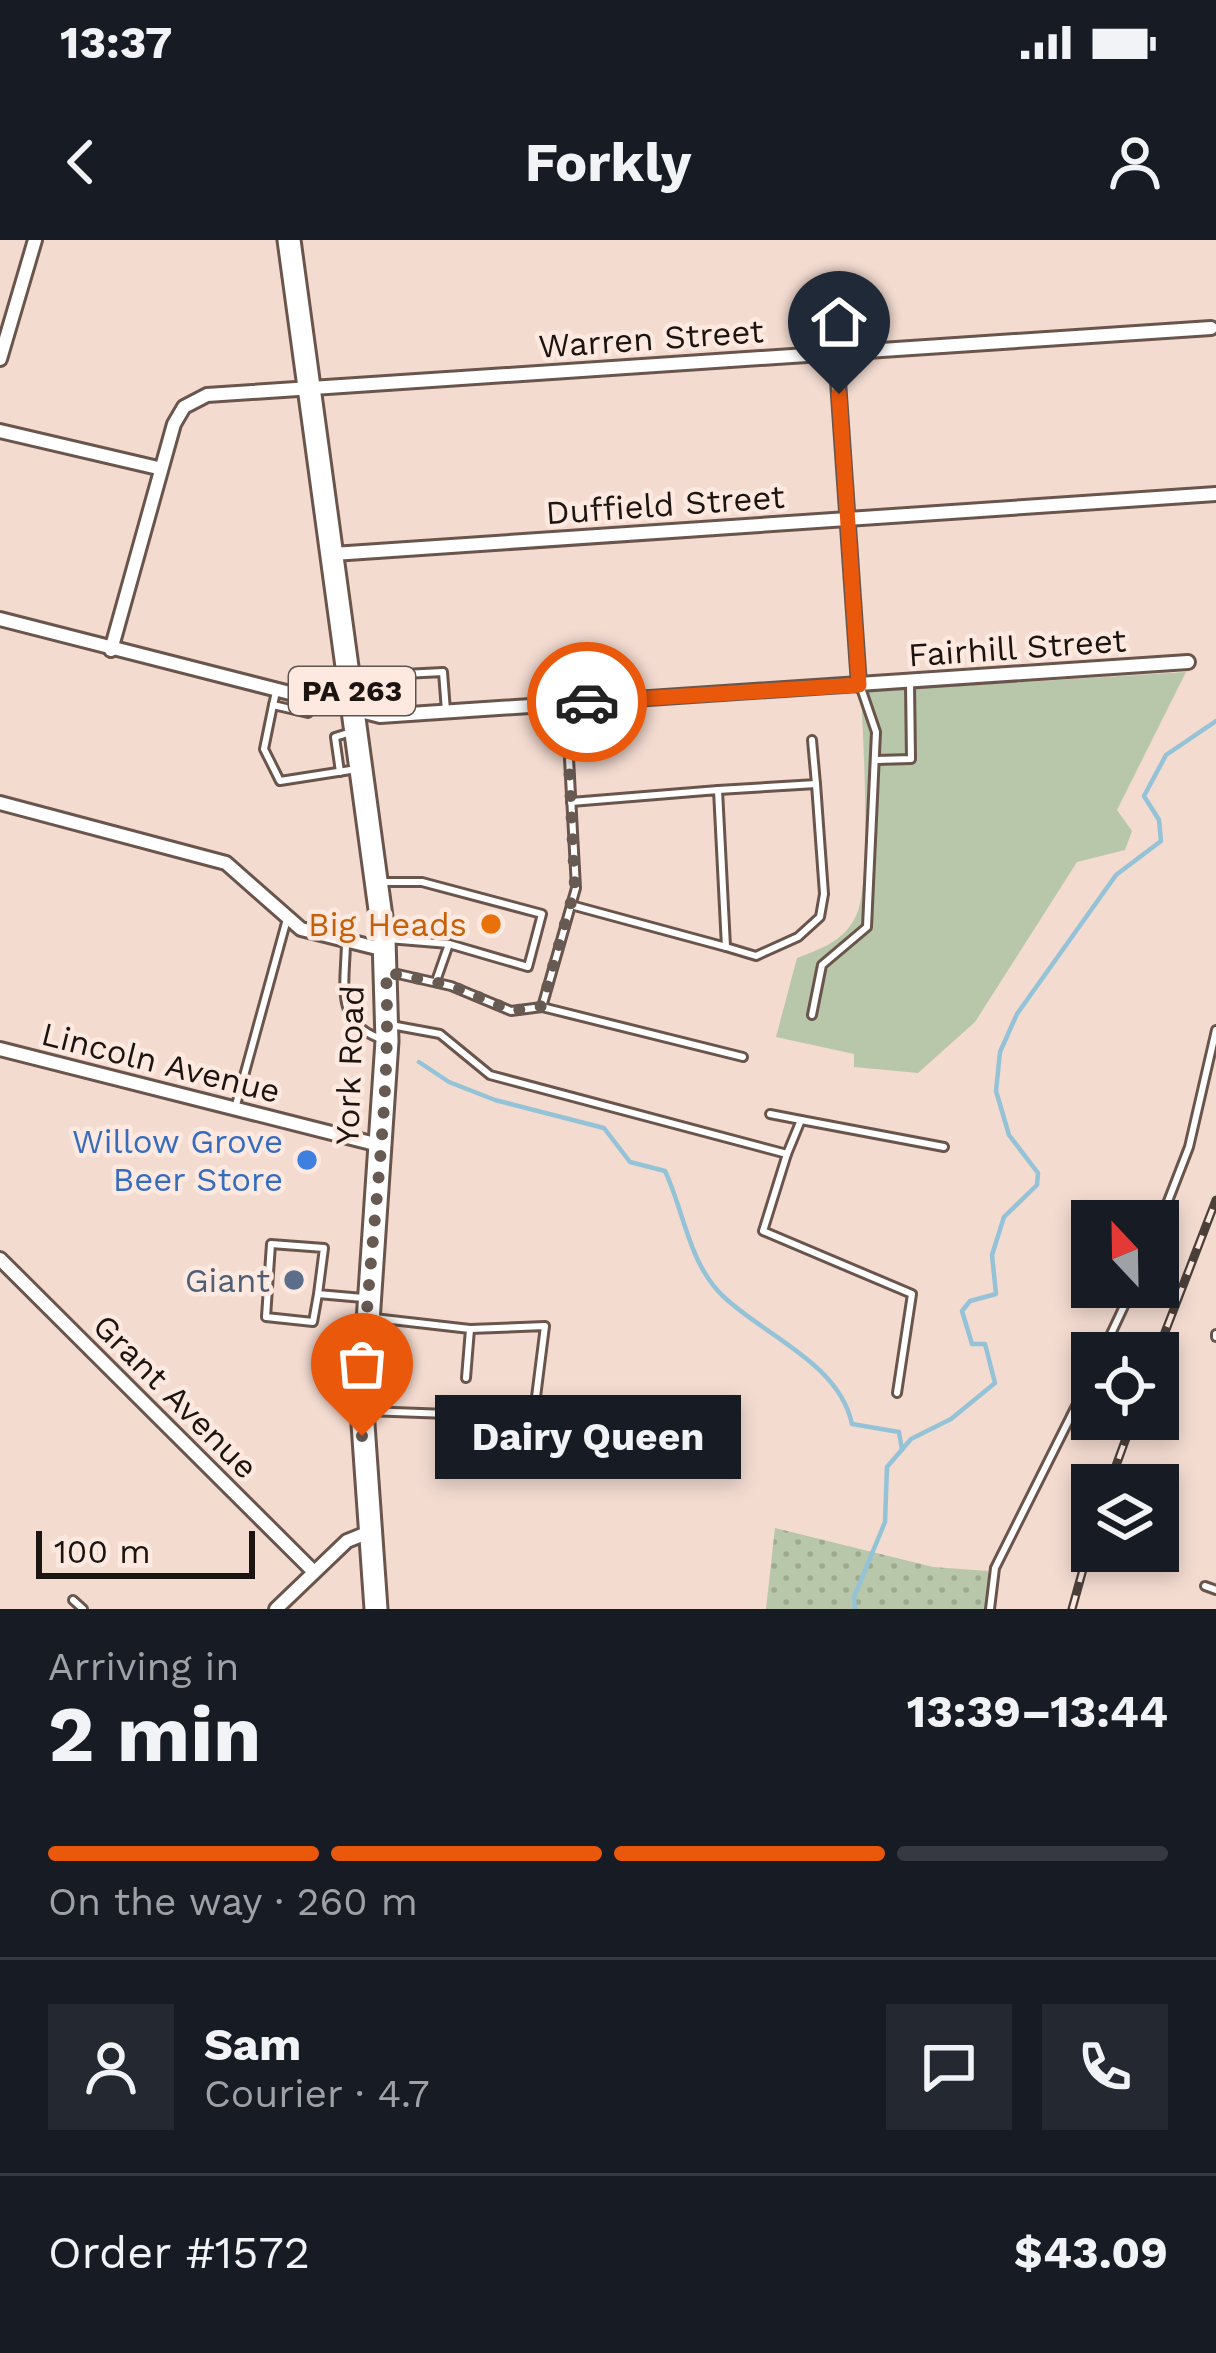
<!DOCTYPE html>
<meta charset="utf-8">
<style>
body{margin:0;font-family:"Work Sans",sans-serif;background:#242831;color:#f1f3f6;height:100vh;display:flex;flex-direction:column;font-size:45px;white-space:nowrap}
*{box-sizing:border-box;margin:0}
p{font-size:39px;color:#9ea1a6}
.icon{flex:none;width:66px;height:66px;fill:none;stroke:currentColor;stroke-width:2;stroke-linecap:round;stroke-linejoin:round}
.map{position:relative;height:1369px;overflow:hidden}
.sheet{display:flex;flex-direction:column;background:#171b24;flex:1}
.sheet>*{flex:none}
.needle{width:78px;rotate:338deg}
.fabs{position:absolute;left:1071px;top:960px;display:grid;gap:24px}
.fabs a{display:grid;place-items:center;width:108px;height:108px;border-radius:0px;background:#171b24;box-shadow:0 6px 18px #0003;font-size:60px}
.scale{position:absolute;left:36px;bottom:30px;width:219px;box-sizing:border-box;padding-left:12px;border:6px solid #1c1410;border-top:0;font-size:33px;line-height:42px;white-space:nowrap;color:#1c1410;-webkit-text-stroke:9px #fde9e0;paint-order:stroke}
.pin{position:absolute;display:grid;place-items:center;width:102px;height:102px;color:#fff;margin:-123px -51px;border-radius:50% 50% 50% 0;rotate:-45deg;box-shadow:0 0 12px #0007}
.pin .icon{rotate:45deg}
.courier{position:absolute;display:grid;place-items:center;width:120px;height:120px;margin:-60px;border:9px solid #ea580c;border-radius:50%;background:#fff;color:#222;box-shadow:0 3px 15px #0007}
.bubble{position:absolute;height:84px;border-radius:0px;background:#171b24;box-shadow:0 6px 18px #0003;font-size:39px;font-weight:700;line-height:84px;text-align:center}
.headline em{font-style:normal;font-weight:700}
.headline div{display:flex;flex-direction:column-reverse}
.headline{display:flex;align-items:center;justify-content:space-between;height:204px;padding:0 48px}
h1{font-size:78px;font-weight:700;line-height:90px}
.bar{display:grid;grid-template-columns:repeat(4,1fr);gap:18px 12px;align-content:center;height:144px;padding:0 48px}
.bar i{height:15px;border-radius:9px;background:#363941}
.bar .selected{background:#ea580c}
.bar p{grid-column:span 4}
.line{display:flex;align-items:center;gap:30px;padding:0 48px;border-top:3px solid #363941}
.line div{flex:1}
.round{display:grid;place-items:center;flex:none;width:126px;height:126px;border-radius:0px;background:#242831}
.status{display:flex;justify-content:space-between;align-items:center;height:84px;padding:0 60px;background:#171b24;direction:ltr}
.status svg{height:33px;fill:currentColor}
header{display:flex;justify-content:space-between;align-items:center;height:156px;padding:0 48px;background:#171b24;font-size:54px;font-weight:700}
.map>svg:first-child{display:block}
.grass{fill:#b8c6a9}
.park{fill:url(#park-dots)}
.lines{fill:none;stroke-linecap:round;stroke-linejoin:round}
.stream{stroke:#94c2d6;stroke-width:4.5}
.service-casing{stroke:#69554c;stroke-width:12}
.minor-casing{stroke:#69554c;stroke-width:18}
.trunk-casing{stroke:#69554c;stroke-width:27}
.service{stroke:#fff;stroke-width:6}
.minor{stroke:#fff;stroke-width:12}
.trunk{stroke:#fff;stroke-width:21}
.rail-casing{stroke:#4b3f3a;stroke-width:9}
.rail{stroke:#fde9e0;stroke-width:4.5;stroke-dasharray:14;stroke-linecap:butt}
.done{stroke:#675a53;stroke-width:12;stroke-dasharray:0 21.6}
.route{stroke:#ea580c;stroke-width:15}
.food-dot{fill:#e8710a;stroke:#fde9e0;stroke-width:4.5}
.shop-dot{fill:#3f7fe0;stroke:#fde9e0;stroke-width:4.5}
.service-dot{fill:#5c6f8a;stroke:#fde9e0;stroke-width:4.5}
.labels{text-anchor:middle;stroke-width:9;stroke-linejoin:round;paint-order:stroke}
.shield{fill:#fde9e0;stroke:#60544e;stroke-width:3}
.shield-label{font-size:30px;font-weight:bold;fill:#1c1410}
.street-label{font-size:33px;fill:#1c1410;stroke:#fde9e0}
.food-label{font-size:33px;fill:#c56008;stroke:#fde9e0;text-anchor:end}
.shop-label{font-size:33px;fill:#366cbe;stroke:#fde9e0;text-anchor:end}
.service-label{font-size:33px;fill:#4e5e75;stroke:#fde9e0;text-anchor:end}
</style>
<div class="status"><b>13:37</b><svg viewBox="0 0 49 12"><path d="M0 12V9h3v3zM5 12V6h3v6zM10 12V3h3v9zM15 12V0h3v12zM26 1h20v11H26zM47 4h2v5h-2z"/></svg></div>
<header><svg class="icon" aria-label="back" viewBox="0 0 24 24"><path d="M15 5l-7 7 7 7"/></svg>Forkly<svg class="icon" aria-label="person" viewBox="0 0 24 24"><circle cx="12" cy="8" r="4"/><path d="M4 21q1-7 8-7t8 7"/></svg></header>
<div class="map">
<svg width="1216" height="1369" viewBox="0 0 1216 1369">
<defs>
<pattern id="park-dots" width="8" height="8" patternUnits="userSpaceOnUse" patternTransform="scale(3)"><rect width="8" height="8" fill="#b8c6a9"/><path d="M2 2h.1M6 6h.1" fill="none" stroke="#9ea990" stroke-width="1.8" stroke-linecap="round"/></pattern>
</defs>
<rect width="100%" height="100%" fill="#f3dbd0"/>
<path class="grass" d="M1186,432L1117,570L1132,591L1125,610L1077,622L975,782L918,833L854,827V814L776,797L797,718C822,708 843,702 856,676C872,645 863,493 861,452Z"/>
<path class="park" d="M775,1288L933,1327L988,1331L994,1369H766Z"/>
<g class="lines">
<g class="stream">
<path d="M419,822L449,842L495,860L604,888L630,922L665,931C684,971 689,1025 724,1057C765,1096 839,1123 852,1184L899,1192L902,1210"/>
<path d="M855,1369L854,1357L885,1282L887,1227L911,1199L951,1179L995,1143L985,1104H972L962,1071L970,1061L996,1054L992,1015L1004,977L1037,945L1038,933L1009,895L996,851L1000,812L1017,774L1116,635L1161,601L1159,580L1144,556L1166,515L1216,481"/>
</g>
<defs>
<g id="service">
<path d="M384,435L443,432L446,471"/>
<path d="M276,452L273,465L308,473L314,463"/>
<path d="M273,465L264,509L280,541L357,529"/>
<path d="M876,520L911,519L910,444"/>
<path d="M340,532L335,497L348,493"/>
<path d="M718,550L816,544L812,500"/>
<path d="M380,642H422L542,674L528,727L449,704L388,699"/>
<path d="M571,665L726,707L718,550L571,562"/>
<path d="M346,703C345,748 334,784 384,800"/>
<path d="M726,707L756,716L798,697L820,677L824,654L816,544"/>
<path d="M389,732L451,746L511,771L542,767L743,817"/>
<path d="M436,741L449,704"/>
<path d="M542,767L576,648L566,463"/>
<path d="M812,775L822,725L867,687L876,492L861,448"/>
<path d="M391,785L440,794L490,835L787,914L763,991L912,1054L897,1153"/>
<path d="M236,865L287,679"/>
<path d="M770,874L801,880"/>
<path d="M787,914L801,880L944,907"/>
<path d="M1158,987L1189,907L1216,790"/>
<path d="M318,1054L313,1082L266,1077L271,1004L324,1008L318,1054L363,1058"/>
<path d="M374,1078L470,1089L466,1138"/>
<path d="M1216,1094V1097"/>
<path d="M1102,1113L1133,1047"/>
<path d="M366,1171L527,1177L535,1165L545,1086L470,1089"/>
<path d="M1205,1346L1216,1350"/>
<path d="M73,1360L83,1369"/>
<path d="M990,1369L995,1328L1092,1134"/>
</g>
<g id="minor">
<path d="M836,112L859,445"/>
<path d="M0,119L35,0"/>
<path d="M0,191L158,228"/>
<path d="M333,314L1216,254"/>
<path d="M0,379L380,476L1188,422"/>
<path d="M111,410L174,184L184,167L207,155L1211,88"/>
<path d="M0,563L226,623L301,689L385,710"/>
<path d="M0,809L379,905"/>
<path d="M0,1019L313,1331"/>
<path d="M276,1369L347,1301L367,1293"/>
</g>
<path id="trunk" d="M289,0L384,699L387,801L362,1170L376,1369"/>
</defs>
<use href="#service" class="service-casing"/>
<use href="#minor" class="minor-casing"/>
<use href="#trunk" class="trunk-casing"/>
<use href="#service" class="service"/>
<use href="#minor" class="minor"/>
<use href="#trunk" class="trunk"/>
<defs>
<g id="rail">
<path d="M1157,1113L1216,960"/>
<path d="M1109,1245L1133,1179"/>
<path d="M1072,1369L1092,1297"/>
</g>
</defs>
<use href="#rail" class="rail-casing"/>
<use href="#rail" class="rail"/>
</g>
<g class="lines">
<path class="done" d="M362,1196C361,1041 393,886 386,732L452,746L512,771L542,766L575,648L566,463L587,462"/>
<path class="route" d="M587,462L859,445L839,154"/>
</g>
<circle class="food-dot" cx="491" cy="684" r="12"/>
<circle class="shop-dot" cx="307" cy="920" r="12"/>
<circle class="service-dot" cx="294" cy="1040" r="12"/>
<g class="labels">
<rect class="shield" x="289" y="427" width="126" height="48" rx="9"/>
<g class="shield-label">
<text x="352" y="461">PA 263</text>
</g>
<g class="street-label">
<text transform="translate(651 98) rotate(-4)" y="12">Warren Street</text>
<text transform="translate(665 264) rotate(-4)" y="12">Duffield Street</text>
<text transform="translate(1017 407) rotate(-4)" y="12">Fairhill Street</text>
<text transform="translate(161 822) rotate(14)" y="12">Lincoln Avenue</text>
<text transform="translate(349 825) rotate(-88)" y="12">York Road</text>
<text transform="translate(176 1156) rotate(45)" y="12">Grant Avenue</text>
</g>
<g class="food-label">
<text x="467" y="696">Big Heads</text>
</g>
<g class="shop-label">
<text x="283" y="913">Willow Grove<tspan x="283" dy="38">Beer Store</tspan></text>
</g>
<g class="service-label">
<text x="270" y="1052">Giant</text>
</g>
</g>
</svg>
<div class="fabs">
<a><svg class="needle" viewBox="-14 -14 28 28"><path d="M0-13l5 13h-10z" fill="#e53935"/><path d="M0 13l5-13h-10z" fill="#9ea1a6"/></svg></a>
<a><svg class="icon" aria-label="locate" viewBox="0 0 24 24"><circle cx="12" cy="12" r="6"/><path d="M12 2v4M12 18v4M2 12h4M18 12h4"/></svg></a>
<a><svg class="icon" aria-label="layers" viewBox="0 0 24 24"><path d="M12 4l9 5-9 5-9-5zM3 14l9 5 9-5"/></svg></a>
</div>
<div class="scale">100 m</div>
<div class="pin" style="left:362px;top:1196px;background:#ea580c"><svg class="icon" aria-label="bag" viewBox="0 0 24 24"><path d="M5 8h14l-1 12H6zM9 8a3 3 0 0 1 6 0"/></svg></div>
<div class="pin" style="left:839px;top:154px;background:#1f2937"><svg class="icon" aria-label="home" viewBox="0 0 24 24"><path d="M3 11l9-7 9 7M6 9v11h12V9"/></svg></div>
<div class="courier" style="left:587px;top:462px"><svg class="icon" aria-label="car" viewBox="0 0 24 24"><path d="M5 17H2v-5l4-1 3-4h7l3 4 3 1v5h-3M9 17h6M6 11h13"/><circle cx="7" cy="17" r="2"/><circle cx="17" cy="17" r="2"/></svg></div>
<div class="bubble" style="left:435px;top:1155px;width:306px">Dairy Queen</div>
</div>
<section class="sheet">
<div class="headline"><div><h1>2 min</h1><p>Arriving in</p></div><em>13:39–13:44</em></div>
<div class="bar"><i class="selected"></i><i class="selected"></i><i class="selected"></i><i></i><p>On the way · 260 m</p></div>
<div class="line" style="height:216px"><a class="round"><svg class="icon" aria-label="person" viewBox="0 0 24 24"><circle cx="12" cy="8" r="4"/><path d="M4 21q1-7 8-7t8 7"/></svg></a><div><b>Sam</b><p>Courier · 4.7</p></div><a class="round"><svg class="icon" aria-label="chat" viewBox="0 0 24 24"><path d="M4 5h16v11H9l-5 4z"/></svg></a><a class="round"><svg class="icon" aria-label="phone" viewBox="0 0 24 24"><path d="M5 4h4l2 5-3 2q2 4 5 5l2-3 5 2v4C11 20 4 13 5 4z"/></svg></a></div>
<div class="line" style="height:156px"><div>Order #1572</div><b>$43.09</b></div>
</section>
